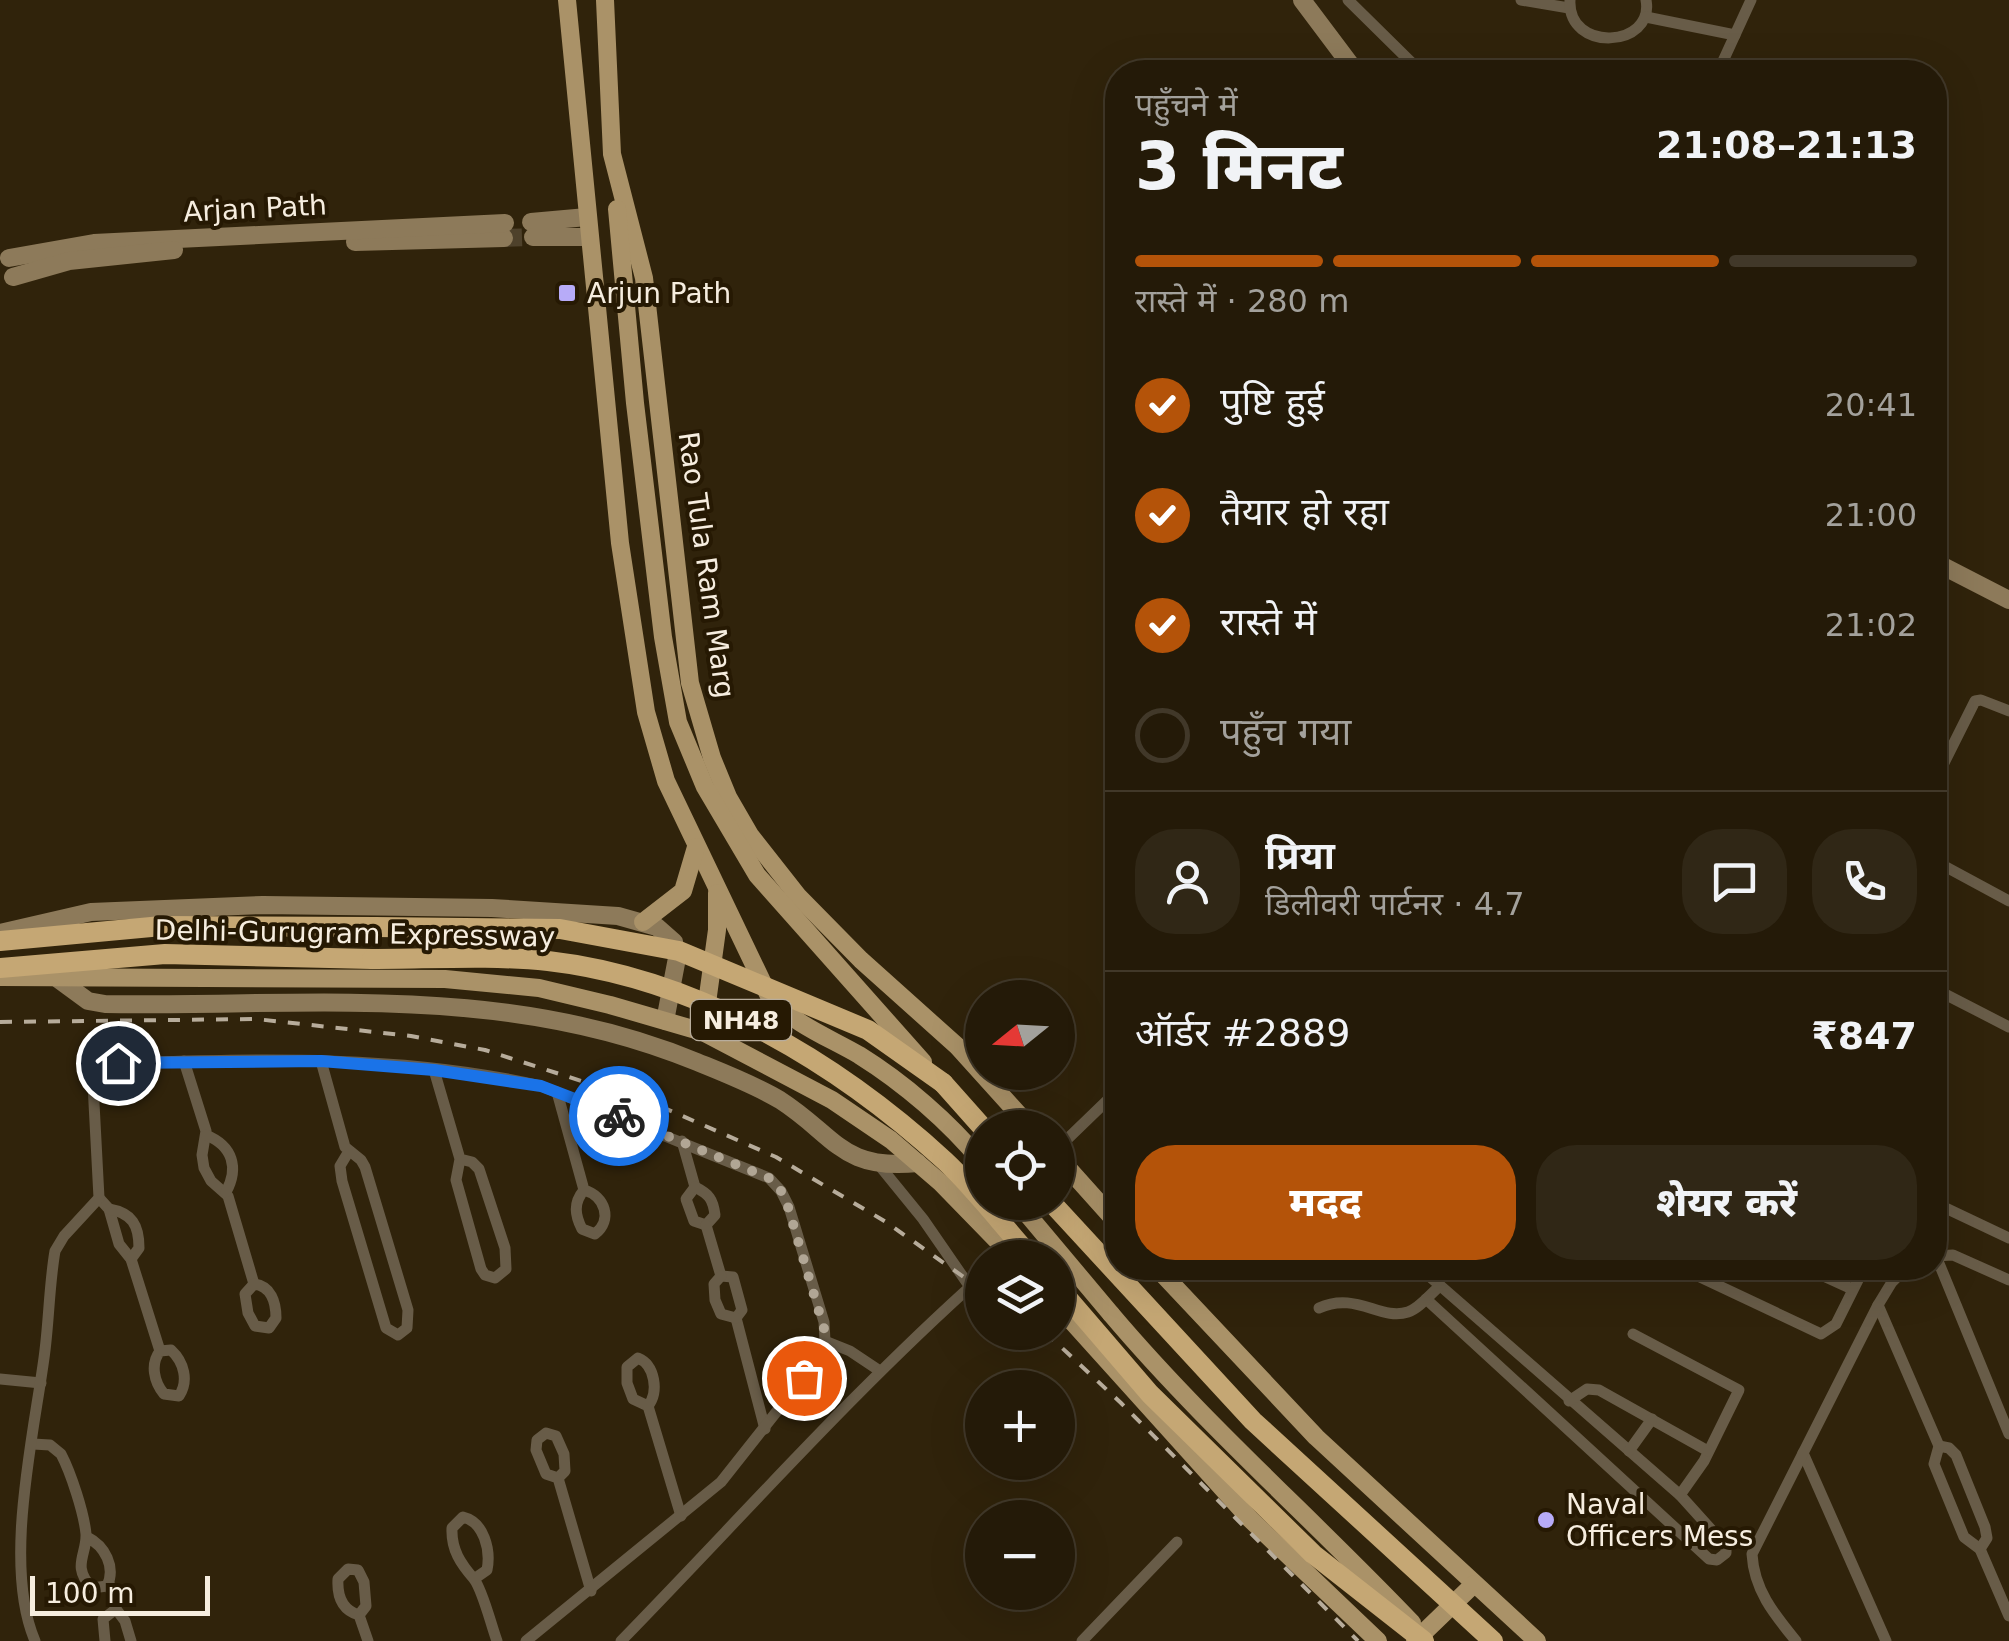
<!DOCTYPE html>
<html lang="hi">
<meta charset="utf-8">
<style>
body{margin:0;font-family:"DejaVu Sans","Noto Sans Devanagari",sans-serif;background:#302716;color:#f1f3f6;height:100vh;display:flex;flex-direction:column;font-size:38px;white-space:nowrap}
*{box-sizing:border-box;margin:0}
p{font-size:32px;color:#a3a19c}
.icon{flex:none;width:55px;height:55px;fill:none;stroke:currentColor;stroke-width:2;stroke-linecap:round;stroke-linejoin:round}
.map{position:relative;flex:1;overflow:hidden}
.panel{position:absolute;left:1105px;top:60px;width:842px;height:1220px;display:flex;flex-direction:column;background:#241a08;border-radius:40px;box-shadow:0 10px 40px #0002,0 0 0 2px #413829}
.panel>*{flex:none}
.needle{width:65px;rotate:252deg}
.fabs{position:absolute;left:965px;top:980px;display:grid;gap:20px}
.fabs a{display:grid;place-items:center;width:110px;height:110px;border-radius:50%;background:#241a08;box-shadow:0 10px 40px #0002,0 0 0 2px #413829;font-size:50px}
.scale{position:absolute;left:30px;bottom:25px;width:180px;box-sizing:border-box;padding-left:10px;border:5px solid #f6eddf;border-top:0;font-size:28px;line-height:35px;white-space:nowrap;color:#f6eddf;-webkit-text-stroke:8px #261903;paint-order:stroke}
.pin{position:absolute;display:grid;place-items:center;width:85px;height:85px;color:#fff;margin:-42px;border:5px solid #fff;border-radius:50%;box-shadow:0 2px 10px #0007}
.courier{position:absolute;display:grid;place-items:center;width:100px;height:100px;margin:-50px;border:8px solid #1a73e8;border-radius:50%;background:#fff;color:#222;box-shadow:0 2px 12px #0007}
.headline em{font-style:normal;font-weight:800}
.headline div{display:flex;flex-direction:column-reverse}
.headline{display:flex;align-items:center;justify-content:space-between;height:170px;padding:0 30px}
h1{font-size:65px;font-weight:800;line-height:75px}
.bar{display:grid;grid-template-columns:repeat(4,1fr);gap:15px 10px;align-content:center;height:120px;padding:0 30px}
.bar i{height:12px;border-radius:8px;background:#413829}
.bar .on{background:#b45309}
.bar p{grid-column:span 4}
.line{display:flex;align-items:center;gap:25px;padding:0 30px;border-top:2px solid #413829}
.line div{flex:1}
.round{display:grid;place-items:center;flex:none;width:105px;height:105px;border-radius:40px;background:#302716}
ol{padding:0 30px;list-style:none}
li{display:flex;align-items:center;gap:30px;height:110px}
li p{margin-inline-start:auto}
li .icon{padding:10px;border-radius:50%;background:#b45309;color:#fff;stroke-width:4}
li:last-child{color:#a3a19c}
li i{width:55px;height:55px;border:5px solid #413829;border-radius:50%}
.action{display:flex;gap:20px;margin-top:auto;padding:20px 30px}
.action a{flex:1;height:115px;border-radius:40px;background:#b45309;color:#fff;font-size:40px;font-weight:800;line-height:115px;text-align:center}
.action a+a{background:#302716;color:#f1f3f6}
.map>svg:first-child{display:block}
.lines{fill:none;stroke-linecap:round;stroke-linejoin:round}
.secondary-tunnel{stroke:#4e412b;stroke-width:18;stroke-dasharray:18 9;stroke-linecap:butt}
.street{stroke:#685c48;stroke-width:11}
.secondary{stroke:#8d7a5a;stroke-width:18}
.primary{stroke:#aa9268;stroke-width:18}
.highway{stroke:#c5a774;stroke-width:20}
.rail{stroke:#b7ac9b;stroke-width:4;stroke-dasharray:12 12;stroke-linecap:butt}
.primary-bridge{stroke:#aa9268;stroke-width:18}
.highway-bridge{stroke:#c5a774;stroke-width:20}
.done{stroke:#b1a695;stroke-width:10;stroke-dasharray:0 18}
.route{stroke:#1a73e8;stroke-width:12}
.poi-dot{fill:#b7abf8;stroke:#261903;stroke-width:4}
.labels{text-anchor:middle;stroke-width:8;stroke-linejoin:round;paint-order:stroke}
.shield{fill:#261903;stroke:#b8ad9d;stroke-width:2.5}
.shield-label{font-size:25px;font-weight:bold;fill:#f6eddf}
.street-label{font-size:28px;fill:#f6eddf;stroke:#261903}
.poi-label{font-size:28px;fill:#f6eddf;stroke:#261903;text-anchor:start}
</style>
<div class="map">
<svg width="2009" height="1641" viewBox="0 0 2009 1641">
<rect width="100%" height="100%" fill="#30230b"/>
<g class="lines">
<path class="secondary-tunnel" d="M504,238L533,237"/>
<g class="street">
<path d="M1348,0L1421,72"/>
<path d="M1521,0L1569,8"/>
<path d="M1570,0C1567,53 1655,48 1646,0"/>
<path d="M1646,17L1735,35"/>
<path d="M1718,72L1751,0"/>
<path d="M1935,781L1975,701L1981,700L2009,711"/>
<path d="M1935,861L2009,901"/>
<path d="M1935,989L2009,1027"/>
<path d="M184,1061L206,1131L202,1155L204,1168L211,1181L228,1196L254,1284"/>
<path d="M321,1061L345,1147L361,1160L365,1167L408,1310L407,1328L398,1335L386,1328L342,1181L340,1166L349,1151"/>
<path d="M434,1070L460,1159L456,1180L481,1269L485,1275L495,1278L506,1269L505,1248L479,1169L472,1162L460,1159"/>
<path d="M557,1092L584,1190C573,1203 575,1215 582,1229L595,1234C613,1220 605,1196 584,1190"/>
<path d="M206,1135C233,1146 239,1168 226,1192"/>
<path d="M682,1141L695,1187L686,1199L694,1221L706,1225"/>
<path d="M1058,1148L1118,1090"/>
<path d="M879,1165L923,1219L970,1287"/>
<path d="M695,1187C709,1194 713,1199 715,1215L706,1225"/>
<path d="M99,1198L109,1209L119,1244L131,1259L160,1351C150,1364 154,1382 164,1394L179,1396C189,1381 184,1362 171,1350L160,1351"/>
<path d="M1935,1203L2009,1238"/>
<path d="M109,1209C132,1213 139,1225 139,1248L131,1259"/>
<path d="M706,1225L721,1276"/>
<path d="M1935,1256L1953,1255L2009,1280"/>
<path d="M1936,1256L2009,1434"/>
<path d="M1420,1268L1680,1495L1726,1546V1553L1717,1560L1709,1559L1426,1299"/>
<path d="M1681,1268L1821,1334L1836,1324L1864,1268"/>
<path d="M1806,1268L1852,1289"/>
<path d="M721,1276L733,1277L742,1310L736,1318L765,1429"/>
<path d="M721,1276L714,1284L715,1300L721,1314L736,1318"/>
<path d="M254,1284C271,1286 276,1302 276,1318L269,1328L255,1326L248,1313L245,1294Z"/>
<path d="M1878,1305L1939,1446L1934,1464L1964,1537L1980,1549L2009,1616"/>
<path d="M1319,1308C1356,1291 1380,1321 1408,1312C1420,1308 1430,1294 1440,1286"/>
<path d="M1633,1334L1739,1390L1704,1461L1680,1495"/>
<path d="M825,1341L850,1351L880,1371"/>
<path d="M0,1379L41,1383"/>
<path d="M1569,1401L1587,1389L1599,1390L1708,1451"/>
<path d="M648,1406L633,1399L627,1383V1367L638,1358C655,1365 659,1392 648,1406L681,1516"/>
<path d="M33,1444L50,1445L61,1454C71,1473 84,1513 86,1534C87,1555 71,1566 92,1588L107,1586C116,1567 105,1546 87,1537"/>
<path d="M1939,1446L1949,1448L1956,1455L1985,1527L1987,1538L1980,1549"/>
<path d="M1629,1451L1652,1419"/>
<path d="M1803,1453L1886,1641"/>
<path d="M558,1478L546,1474L536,1450L537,1440L546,1433L556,1436L564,1454L565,1471L558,1478L591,1591"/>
<path d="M474,1579L487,1570C491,1550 484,1522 463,1517L452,1528C451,1550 461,1564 474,1579C483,1591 491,1625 497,1641"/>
<path d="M109,1583L116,1609L125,1621L131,1641"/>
<path d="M359,1615L366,1606L364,1582L358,1570L348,1569L338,1579C337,1596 342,1610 359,1615L368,1641"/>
<path d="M35,1641C3,1566 33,1439 44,1358C49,1323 49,1286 55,1251L64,1236L99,1198L93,1084C97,1070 103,1067 118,1063C257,1059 404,1054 541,1086L769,1178L781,1191L789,1207L824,1322L825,1341L815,1363L721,1482L526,1641"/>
<path d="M105,1641L103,1619L116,1609"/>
<path d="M621,1641C741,1518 854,1390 982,1276"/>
<path d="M1082,1641L1177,1542"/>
<path d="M1796,1641C1774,1614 1754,1590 1752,1554L1878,1305L1892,1282L1906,1268"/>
</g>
<g class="secondary">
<path d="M1302,0L1356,72"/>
<path d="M531,222L587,217"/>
<path d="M533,237H589"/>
<path d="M355,242L504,238"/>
<path d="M9,258L94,243L505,223"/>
<path d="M13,277L69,261L174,250"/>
<path d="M1935,562L2009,600"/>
<path d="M0,933L91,912L263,905L492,908L618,916L657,927L674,942L677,958L665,1021"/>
<path d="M58,979L88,1001L105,1004C307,1007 504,982 697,1062C724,1073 755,1085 780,1100C836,1136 841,1171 918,1163"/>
</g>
<g class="primary">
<path d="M567,0L620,543L646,712L666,781L769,996C793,1024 828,1037 859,1055C904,1083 949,1122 982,1162"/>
<path d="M605,0L612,154L644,278L690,683L712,758L728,797L750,835L798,896L861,960L957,1046L1031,1128"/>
<path d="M617,209L635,403L663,637L678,722L705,787L757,875L923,1062"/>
<path d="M643,922L683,891L696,847"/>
<path d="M0,977L445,979L539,988L610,1005L703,1032L832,1100L891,1140L941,1183L1014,1258"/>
<path d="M703,1032L717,930V893"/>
<path d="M1058,1157L1118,1224"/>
<path d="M1017,1202L1111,1314"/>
<path d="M1157,1268L1316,1437L1537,1641"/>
<path d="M1058,1306L1250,1519L1378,1641"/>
<path d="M1415,1641L1474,1584"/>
</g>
<g class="highway">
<path d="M0,941L162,926L375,927"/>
<path d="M0,968L165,954L372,959"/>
<path d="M943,1083L983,1128"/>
</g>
<g class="rail">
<path d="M0,1022L256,1019L411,1036L485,1050L662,1107L776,1157L886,1222L982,1290"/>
<path d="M1045,1332L1121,1403L1358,1641"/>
</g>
<path class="primary-bridge" d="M1111,1314C1204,1424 1313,1519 1412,1623"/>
<g class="highway-bridge">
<path d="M375,927L560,929L679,951L868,1030L943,1083"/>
<path d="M372,959C430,959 490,955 548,961C696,978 836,1061 945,1161C976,1190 1003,1226 1032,1258"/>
<path d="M1051,1202L1253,1421L1493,1641"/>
<path d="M1058,1287L1150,1394L1313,1554L1424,1641"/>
</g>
</g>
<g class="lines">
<path class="done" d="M619,1116L769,1178L781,1191L788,1207L825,1332L821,1351L804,1378"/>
<path class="route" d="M118,1063L321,1061L434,1070L541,1086L619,1116"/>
</g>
<g class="poi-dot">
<rect x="557" y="283" width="20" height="20" rx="5"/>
<circle cx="1546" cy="1520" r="10"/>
</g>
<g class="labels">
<rect class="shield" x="691" y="1000" width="100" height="40" rx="8"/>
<g class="shield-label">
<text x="741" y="1029">NH48</text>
</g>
<g class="street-label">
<text transform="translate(255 208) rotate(-3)" y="10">Arjan Path</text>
<text transform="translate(707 565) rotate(82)" y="10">Rao Tula Ram Marg</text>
<text transform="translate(355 933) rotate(1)" y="10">Delhi-Gurugram Expressway</text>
</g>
<g class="poi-label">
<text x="587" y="303">Arjun Path</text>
<text x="1566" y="1514">Naval<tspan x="1566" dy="32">Officers Mess</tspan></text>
</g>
</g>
</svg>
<div class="fabs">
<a><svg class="needle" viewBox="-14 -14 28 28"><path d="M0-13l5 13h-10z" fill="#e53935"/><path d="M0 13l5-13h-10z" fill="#a3a19c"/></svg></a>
<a><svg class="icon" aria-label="locate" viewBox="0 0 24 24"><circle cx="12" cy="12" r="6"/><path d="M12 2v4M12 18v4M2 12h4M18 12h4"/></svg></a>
<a><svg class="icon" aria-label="layers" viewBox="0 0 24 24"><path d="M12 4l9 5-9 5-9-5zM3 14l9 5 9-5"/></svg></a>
<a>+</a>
<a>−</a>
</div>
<div class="scale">100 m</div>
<div class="pin" style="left:804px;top:1378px;background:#ea580c"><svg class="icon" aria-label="bag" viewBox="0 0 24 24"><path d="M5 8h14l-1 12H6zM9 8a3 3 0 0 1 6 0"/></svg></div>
<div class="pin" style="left:118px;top:1063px;background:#1f2937"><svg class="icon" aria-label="home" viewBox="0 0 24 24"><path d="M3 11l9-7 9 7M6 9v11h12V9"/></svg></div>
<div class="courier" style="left:619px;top:1116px"><svg class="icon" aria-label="bike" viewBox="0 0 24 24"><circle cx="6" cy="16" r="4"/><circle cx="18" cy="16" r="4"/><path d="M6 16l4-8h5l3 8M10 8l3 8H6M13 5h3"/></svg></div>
<section class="panel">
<div class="headline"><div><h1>3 मिनट</h1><p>पहुँचने में</p></div><em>21:08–21:13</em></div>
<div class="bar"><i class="on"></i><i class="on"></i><i class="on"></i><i></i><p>रास्ते में · 280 m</p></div>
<ol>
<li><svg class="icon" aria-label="check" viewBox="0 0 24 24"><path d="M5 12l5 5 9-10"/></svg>पुष्टि हुई<p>20:41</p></li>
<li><svg class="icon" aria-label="check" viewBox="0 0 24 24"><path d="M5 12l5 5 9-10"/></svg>तैयार हो रहा<p>21:00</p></li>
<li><svg class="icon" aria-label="check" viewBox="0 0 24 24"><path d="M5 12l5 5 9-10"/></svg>रास्ते में<p>21:02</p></li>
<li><i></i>पहुँच गया</li>
</ol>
<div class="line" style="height:180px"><a class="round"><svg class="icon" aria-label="person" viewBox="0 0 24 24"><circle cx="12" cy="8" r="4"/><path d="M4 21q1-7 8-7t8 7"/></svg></a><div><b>प्रिया</b><p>डिलीवरी पार्टनर · 4.7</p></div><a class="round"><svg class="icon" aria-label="chat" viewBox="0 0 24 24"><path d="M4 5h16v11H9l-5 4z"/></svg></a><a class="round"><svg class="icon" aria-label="phone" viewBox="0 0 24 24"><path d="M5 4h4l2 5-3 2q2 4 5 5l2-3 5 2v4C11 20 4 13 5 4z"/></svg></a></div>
<div class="line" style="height:130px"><div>ऑर्डर #2889</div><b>₹847</b></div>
<div class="action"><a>मदद</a><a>शेयर करें</a></div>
</section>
</div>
